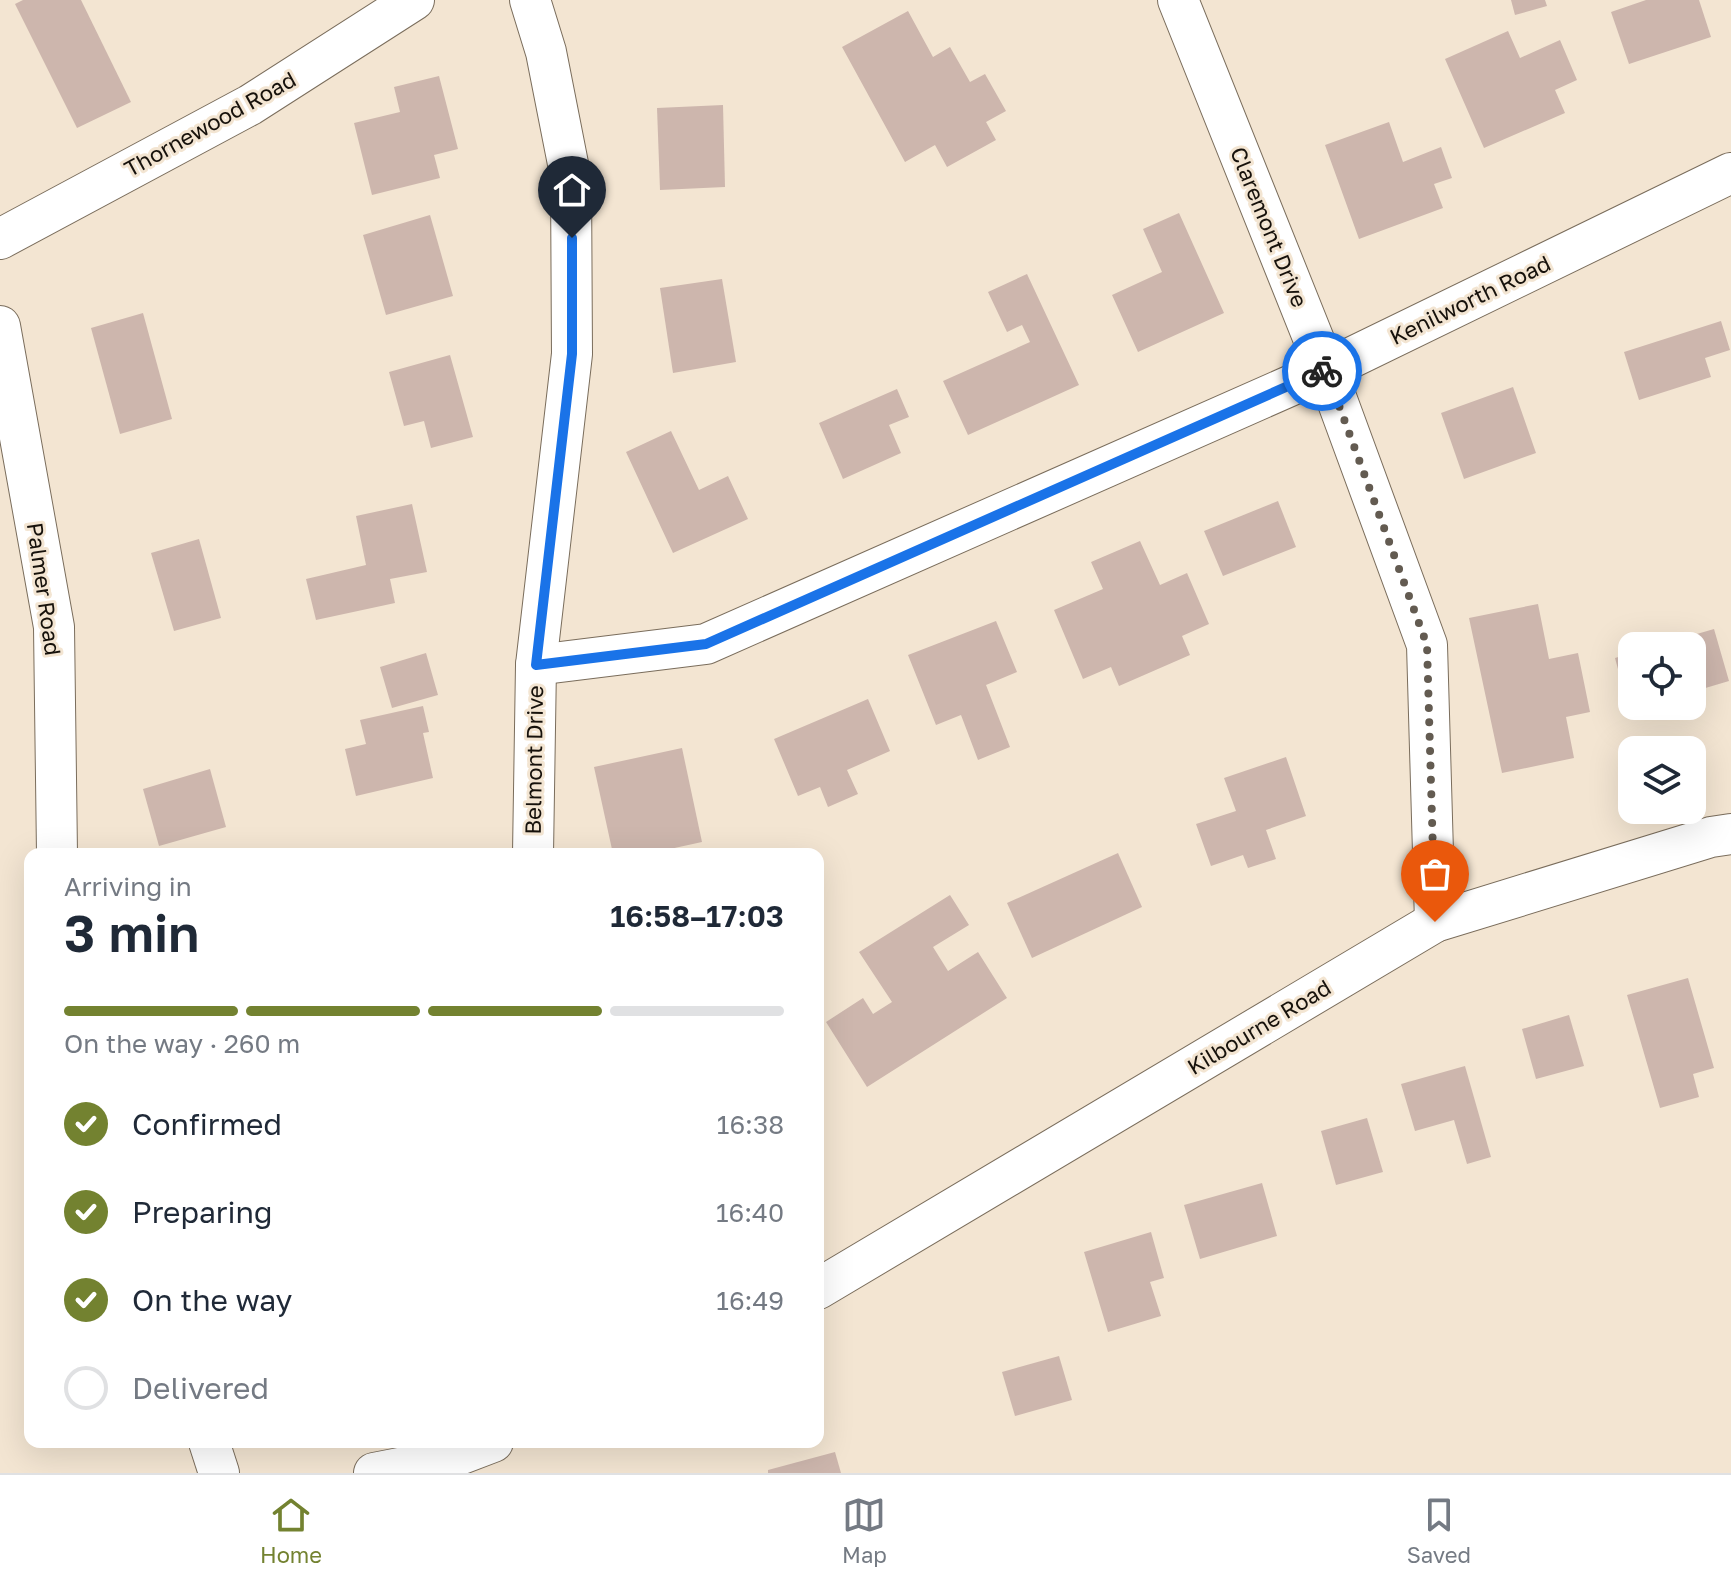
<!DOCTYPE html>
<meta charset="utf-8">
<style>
body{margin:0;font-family:"Golos Text",sans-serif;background:#f2f2f3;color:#1f2937;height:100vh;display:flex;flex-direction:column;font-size:30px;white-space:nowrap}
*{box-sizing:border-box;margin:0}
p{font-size:26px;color:#747a83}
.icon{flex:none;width:44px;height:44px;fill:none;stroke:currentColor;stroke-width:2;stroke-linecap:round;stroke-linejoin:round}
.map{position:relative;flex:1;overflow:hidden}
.drawer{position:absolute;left:24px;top:848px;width:800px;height:600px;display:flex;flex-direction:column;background:#fff;border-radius:16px;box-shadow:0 8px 32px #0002}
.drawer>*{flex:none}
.fabs{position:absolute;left:1618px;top:632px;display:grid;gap:16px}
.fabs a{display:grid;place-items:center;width:88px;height:88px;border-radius:16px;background:#fff;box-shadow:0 8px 32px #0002;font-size:40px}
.pin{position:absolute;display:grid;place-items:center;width:68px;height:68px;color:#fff;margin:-82px -34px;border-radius:50% 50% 50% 0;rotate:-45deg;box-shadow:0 0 8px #0007}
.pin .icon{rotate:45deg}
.courier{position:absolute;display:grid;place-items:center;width:80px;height:80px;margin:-40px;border:6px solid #1a73e8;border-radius:50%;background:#fff;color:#222;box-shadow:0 2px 10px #0007}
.overview em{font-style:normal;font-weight:600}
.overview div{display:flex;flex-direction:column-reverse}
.overview{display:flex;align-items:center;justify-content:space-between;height:136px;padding:0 40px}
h1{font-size:52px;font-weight:600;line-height:60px}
.bar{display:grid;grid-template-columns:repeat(4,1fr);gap:12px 8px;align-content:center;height:96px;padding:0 40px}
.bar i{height:10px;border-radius:6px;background:#e0e1e3}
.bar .selected{background:#738230}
.bar p{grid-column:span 4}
ol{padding:0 40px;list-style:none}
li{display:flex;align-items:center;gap:24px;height:88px}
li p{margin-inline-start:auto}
li .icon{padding:8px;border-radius:50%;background:#738230;color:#fff;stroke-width:4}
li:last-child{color:#747a83}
li i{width:44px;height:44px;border:4px solid #e0e1e3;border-radius:50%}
.tab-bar{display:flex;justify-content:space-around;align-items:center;height:112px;border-top:2px solid #e0e1e3;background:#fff;font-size:22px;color:#747a83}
.tab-bar a{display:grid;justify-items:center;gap:4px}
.tab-bar .selected{color:#738230}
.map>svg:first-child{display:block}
.building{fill:#cdb6ad}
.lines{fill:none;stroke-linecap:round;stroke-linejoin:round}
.minor-casing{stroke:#7a6d5c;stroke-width:42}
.minor{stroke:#fff;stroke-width:40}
.done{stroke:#635b51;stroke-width:8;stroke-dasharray:0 14.4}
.route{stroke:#1a73e8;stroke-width:10}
.labels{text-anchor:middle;stroke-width:6;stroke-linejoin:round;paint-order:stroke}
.street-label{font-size:22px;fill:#16110b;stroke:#f3e5d2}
</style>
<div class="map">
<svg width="1731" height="1473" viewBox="0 0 1731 1473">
<rect width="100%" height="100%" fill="#f3e5d2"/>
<g class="building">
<path d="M23,0H81L131,102L77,128L15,4Z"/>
<path d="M1511,0H1545L1547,6L1515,15Z"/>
<path d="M1646,0H1699L1711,37L1629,64L1611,12Z"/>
<path d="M908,11L933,57L950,47L970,82L985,74L1006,111L986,122L996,140L947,167L935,145L905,162L842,47Z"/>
<path d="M1508,31L1520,58L1560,40L1577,80L1555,90L1565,113L1484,148L1445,59Z"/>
<path d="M439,76L458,149L434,155L440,178L372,195L354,123L400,112L394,87Z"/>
<path d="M723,105L725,187L660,190L657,108Z"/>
<path d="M1389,122L1403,162L1441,147L1452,178L1434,184L1443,208L1359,239L1325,145Z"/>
<path d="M1179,213L1224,313L1138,352L1112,295L1162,272L1143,229Z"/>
<path d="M430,215L453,296L386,315L363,235Z"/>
<path d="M1027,274L1079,385L968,435L943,381L1030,342L1022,325L1007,332L988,292Z"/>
<path d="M722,279L736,362L673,373L660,288Z"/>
<path d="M143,313L172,419L120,434L91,328Z"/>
<path d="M1721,321L1730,350L1705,358L1711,377L1639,400L1624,352Z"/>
<path d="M450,355L473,437L431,448L424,421L404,426L389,372Z"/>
<path d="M1513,387L1536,453L1464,479L1441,413Z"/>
<path d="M897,389L909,417L889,425L901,453L843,479L819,423Z"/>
<path d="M671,431L699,490L728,476L748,519L673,553L626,452Z"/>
<path d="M1278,501L1296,547L1223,576L1204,531Z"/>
<path d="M412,504L427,572L390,579L395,603L316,620L306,579L366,565L356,516Z"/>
<path d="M199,539L221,618L174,631L151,553Z"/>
<path d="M1140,541L1160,585L1187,573L1209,624L1182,636L1190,655L1119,686L1111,667L1083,679L1054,610L1103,589L1091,562Z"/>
<path d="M1538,604L1549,659L1578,653L1590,712L1566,717L1574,758L1502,773L1469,618Z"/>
<path d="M996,621L1017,672L986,685L1010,747L978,760L961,715L936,725L908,655Z"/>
<path d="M1714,629L1729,681L1692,692V646L1659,645Z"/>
<path d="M426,653L438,695L392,708L380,667Z"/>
<path d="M1632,653V706L1639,707L1629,710L1615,658Z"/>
<path d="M868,699L890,751L847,770L858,794L828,807L820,787L798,796L774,739Z"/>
<path d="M423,706L429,732L423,733L433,778L356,796L345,749L366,744L360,720Z"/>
<path d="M682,748L702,842L647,854H613L594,767Z"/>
<path d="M1286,757L1306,816L1266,830L1276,859L1248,868L1243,855L1211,866L1196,824L1236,811L1224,778Z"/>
<path d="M210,769L226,827L159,846L143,789Z"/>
<path d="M1118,853L1142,907L1032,958L1007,903Z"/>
<path d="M950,895L969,925L933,947L948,971L978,952L1007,998L867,1087L826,1022L863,998L873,1014L892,1002L859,952Z"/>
<path d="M1688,978L1714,1068L1693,1074L1699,1097L1660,1108L1627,995Z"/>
<path d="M1569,1015L1584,1066L1536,1079L1522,1029Z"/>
<path d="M1465,1066L1491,1157L1467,1164L1454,1120L1415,1131L1401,1084Z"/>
<path d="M1367,1118L1383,1172L1336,1185L1321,1131Z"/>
<path d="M1262,1183L1277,1236L1200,1259L1184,1205Z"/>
<path d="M1151,1232L1164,1278L1150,1282L1161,1316L1108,1332L1084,1252Z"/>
<path d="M1059,1356L1072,1400L1015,1416L1002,1372Z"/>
<path d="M835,1452L841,1473H768V1470Z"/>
</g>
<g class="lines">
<defs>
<g id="minor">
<path d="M530,0L546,52L571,179L572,354L536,665L533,854"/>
<path d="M1178,0L1326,370L1427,645L1435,922"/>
<path d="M0,239L250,105L414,0"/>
<path d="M0,326L54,627L57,854"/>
<path d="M536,665L706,644L1326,370L1731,173"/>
<path d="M818,1289L1435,922L1711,837L1731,834"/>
<path d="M209,1442L219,1473"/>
<path d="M374,1473L451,1458L493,1442"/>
</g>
</defs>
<use href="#minor" class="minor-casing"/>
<use href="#minor" class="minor"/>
</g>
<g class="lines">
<path class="done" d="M1322,371L1326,370L1427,645L1435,922"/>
<path class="route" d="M572,238V354L536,665L706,644L1322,371"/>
</g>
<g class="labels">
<g class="street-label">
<text transform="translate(210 124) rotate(-29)" y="8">Thornewood Road</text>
<text transform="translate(1269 227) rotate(68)" y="8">Claremont Drive</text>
<text transform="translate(1470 300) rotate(-26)" y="8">Kenilworth Road</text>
<text transform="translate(44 589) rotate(82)" y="8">Palmer Road</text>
<text transform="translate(534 760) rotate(-89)" y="8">Belmont Drive</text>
<text transform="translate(1259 1027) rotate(-31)" y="8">Kilbourne Road</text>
</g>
</g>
</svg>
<div class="fabs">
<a><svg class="icon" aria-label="locate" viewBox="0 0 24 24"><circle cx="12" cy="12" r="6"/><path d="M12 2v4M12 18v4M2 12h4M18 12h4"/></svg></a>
<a><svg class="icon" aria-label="layers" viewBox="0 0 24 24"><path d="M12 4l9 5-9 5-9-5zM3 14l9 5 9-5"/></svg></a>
</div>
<div class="pin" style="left:1435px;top:922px;background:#ea580c"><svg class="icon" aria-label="bag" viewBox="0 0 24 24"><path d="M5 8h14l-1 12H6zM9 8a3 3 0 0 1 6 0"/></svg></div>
<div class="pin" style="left:572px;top:238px;background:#1f2937"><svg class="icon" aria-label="home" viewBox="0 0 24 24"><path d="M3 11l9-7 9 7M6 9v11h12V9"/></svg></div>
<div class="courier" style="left:1322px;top:371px"><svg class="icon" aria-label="bike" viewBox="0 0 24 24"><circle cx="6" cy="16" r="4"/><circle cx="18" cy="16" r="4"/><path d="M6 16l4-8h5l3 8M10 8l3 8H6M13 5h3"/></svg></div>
<section class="drawer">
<div class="overview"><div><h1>3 min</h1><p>Arriving in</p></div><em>16:58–17:03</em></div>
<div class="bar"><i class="selected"></i><i class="selected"></i><i class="selected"></i><i></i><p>On the way · 260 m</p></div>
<ol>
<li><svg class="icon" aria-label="check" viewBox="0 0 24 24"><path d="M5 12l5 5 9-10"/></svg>Confirmed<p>16:38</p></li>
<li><svg class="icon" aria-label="check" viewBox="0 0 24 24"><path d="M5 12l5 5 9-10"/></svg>Preparing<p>16:40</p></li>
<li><svg class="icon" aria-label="check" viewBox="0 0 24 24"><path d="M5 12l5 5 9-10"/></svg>On the way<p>16:49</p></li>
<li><i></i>Delivered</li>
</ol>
</section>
</div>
<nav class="tab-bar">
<a class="selected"><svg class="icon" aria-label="home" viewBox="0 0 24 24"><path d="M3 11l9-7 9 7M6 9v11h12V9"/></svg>Home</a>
<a><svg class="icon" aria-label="map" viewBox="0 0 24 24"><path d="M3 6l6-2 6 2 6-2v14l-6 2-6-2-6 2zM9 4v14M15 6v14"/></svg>Map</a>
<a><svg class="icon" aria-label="saved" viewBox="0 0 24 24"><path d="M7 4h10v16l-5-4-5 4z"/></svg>Saved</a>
</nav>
